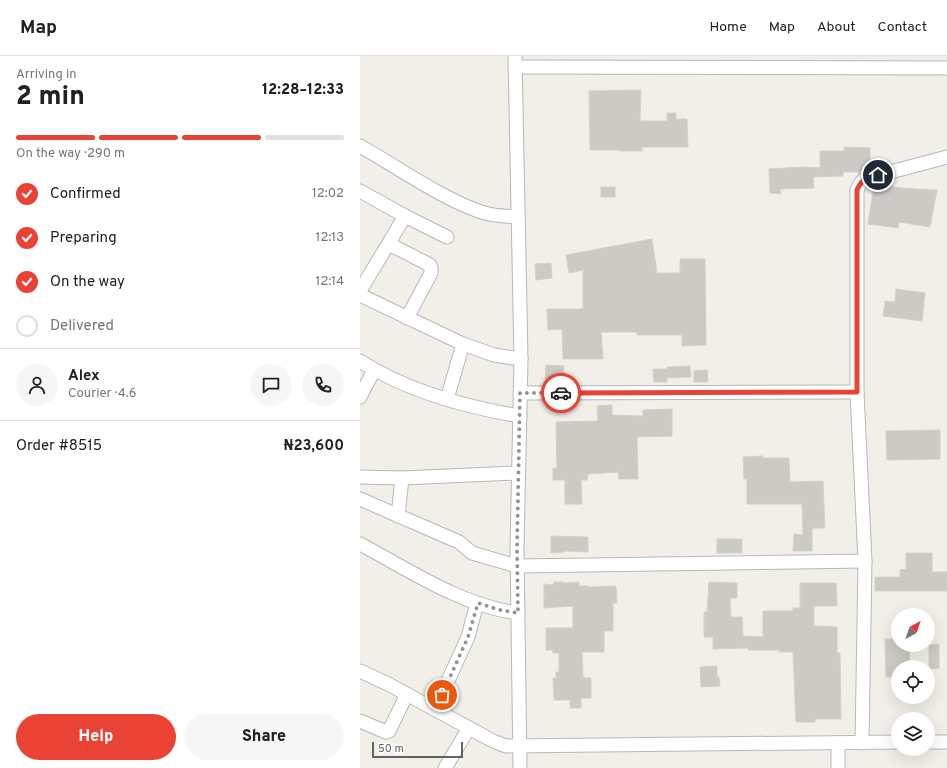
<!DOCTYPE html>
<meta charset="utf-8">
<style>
body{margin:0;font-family:Overpass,sans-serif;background:#f6f6f6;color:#202124;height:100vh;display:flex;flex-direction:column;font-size:15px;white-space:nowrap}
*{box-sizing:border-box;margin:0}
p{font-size:13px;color:#757577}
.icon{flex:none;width:22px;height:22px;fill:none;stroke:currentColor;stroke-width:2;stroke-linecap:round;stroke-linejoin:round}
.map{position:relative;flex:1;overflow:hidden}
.drawer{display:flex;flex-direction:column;background:#fff;width:360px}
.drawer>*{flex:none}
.needle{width:26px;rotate:40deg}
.tools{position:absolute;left:531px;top:552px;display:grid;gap:8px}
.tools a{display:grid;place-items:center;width:44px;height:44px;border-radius:50%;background:#fff;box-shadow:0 4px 16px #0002;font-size:20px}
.scale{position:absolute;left:12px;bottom:10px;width:91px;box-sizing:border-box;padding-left:4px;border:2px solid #5f6368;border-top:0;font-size:11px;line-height:14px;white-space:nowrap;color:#5f6368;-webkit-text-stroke:3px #fff;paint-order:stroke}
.pin{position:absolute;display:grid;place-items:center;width:34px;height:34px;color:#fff;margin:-17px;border:2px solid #fff;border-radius:50%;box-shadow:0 1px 4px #0007}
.courier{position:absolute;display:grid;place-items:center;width:40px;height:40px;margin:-20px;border:3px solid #ea4335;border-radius:50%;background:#fff;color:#222;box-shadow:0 1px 5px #0007}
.headline em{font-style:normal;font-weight:800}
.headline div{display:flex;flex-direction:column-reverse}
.headline{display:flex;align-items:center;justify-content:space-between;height:68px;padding:0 16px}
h1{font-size:26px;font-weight:800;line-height:30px}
.bar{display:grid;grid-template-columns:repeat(4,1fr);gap:6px 4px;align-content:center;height:48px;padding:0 16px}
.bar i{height:5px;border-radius:3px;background:#e0e0e0}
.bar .current{background:#ea4335}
.bar p{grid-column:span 4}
.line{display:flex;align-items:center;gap:10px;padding:0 16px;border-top:1px solid #e0e0e0}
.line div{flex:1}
.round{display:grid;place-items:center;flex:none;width:42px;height:42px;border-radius:21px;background:#f6f6f6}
ol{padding:0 16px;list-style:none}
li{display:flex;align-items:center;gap:12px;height:44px}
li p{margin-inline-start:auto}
li .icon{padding:4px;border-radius:50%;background:#ea4335;color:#fff;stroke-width:4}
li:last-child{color:#757577}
li i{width:22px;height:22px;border:2px solid #e0e0e0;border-radius:50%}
.primary-button{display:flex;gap:8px;margin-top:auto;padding:8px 16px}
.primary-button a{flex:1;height:46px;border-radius:24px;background:#ea4335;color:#fff;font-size:16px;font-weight:800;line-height:46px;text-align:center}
.primary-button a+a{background:#f6f6f6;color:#202124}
header{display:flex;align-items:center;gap:24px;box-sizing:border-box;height:56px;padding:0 20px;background:#fff;border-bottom:1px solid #e0e0e0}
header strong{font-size:19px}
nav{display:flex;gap:22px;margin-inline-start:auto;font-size:14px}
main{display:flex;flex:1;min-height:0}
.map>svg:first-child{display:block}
.building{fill:#cccac5;stroke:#d6d1c6}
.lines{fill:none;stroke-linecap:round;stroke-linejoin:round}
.minor-casing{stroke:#b5b8bc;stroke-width:15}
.minor{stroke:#fff;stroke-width:13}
.done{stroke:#929495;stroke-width:4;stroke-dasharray:0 7.2}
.route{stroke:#ea4335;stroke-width:5}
</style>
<header>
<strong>Map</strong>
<nav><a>Home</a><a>Map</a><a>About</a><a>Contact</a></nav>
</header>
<main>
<section class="drawer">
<div class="headline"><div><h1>2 min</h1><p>Arriving in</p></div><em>12:28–12:33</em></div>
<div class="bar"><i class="current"></i><i class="current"></i><i class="current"></i><i></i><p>On the way · 290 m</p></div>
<ol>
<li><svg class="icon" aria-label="check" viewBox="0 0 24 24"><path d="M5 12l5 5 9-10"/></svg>Confirmed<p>12:02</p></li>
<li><svg class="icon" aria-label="check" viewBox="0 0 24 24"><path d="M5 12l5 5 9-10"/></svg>Preparing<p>12:13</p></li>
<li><svg class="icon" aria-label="check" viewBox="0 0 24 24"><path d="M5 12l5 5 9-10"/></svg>On the way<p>12:14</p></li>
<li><i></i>Delivered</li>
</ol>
<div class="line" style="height:72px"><a class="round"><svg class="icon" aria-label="person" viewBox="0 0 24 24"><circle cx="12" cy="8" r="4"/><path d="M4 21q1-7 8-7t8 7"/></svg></a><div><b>Alex</b><p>Courier · 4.6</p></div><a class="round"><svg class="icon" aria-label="chat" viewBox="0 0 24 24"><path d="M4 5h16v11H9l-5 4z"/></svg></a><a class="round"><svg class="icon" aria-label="phone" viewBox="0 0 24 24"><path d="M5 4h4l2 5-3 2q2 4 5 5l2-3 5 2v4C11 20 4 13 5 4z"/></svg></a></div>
<div class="line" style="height:52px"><div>Order #8515</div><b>₦23,600</b></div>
<div class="primary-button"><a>Help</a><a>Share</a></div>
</section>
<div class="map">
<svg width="587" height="712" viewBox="0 0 587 712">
<rect width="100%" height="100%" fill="#f1efe8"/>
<g class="building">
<path d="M281,34L280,65H307V57H316V63H327L328,91H282V95H260V94H230L229,35Z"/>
<path d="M484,91L510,92V113L501,116H483V120L453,121L454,132L420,133L421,138L410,137L409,113L443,111L460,112V95H484Z"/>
<path d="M516,128L540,132L577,134L570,171L539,166L538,172L508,168L514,129Z"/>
<rect x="241" y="131" width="14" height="10"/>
<path d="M292,183L297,217H320V203H345L346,289L322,290V279H277V276H241L243,303H203L202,273L188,274L187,253H223V214L209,217L206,199Z"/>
<path d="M191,207L192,222L176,224L175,208Z"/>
<path d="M536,233L565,237L562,265L523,260L525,245L535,246Z"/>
<path d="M186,309L204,310L203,328L185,327Z"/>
<path d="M330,310L331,321L307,322V326H294L293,313H307V311Z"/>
<path d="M347,314L348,326H334V315Z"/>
<path d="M252,349V359L283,360V354L312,353V380L277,381L278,423H259L258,416L228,418L227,424H221L222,448H205V424H193V412H197L196,366L238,365L237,350Z"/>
<path d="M580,374V403L527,404L526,375Z"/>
<path d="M403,400V402H429L430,426L463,425L465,472H452V495H433L434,478L443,479L442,448H387V423H384L383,401Z"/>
<path d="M191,480L228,481V496L204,495V496L191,497Z"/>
<rect x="357" y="483" width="25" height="14"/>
<path d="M546,497H572V516H587V535H515V521H540V514L546,513Z"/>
<path d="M194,526H203V527L219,526V530H228V531L256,530L257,547H253V575H244V596H222L223,622H231V642H221V652H210V644H194L193,622H196V616H199V597H193V594H186V572H213V550L184,552V528L193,529Z"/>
<path d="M349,526L377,527V542H370L371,561H382L383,580L403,581V555H433V552H440V527H476L477,550H454V570L477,571V597H480L481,663H455V666H436L433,596H419V594H388V592L353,593V581H344V556H347Z"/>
<path d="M525,583H538V589H549L550,611H538V621H526Z"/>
<path d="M579,588V612L569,613V589Z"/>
<path d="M357,610V621H359L360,630L341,631L340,611Z"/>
</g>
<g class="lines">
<defs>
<g id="minor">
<path d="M155,0L161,303L157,492L160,712"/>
<path d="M155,11L587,12"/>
<path d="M0,90C39,112 79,141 121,156C132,160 145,160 157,161"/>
<path d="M0,135L45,160L87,181"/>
<path d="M29,188L70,209L71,212V217L47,262"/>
<path d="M0,235L45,160"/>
<path d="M0,239L103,288L134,299L161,303"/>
<path d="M0,305C47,335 105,351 160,360"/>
<path d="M160,337L497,336"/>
<path d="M0,341L14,314"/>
<path d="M87,343L103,288"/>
<path d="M0,421L42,422L158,417"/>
<path d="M0,443L99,486L112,497L157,510L505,505"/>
<path d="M38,460L42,422"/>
<path d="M0,488C49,514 102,550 158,557"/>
<path d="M0,615L30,629L133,685L146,690L538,686"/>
<path d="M75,653L108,581L117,547"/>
<path d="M0,665L26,676L29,675L47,638"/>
<path d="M568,686H587"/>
<path d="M502,687L505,505L497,336V134L500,128L504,123L587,101"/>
<path d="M85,712L109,672"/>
<path d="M478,712V687"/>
</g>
</defs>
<use href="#minor" class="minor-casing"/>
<use href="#minor" class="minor"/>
</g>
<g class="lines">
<path class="done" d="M82,639L108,581L118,547L140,554L158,557L157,492L160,337H201"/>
<path class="route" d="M201,337L497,336V134C502,122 507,123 518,119"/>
</g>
</svg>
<div class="tools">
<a><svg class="needle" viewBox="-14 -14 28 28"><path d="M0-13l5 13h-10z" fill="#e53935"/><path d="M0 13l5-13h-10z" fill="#757577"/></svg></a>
<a><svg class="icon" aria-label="locate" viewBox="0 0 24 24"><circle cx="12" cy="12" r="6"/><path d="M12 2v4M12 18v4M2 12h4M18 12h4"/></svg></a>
<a><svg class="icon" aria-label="layers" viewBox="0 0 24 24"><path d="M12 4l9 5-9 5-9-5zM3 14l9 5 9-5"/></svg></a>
</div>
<div class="scale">50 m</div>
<div class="pin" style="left:82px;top:639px;background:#ea580c"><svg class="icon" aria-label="bag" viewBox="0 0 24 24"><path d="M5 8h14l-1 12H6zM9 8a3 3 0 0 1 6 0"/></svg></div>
<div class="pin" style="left:518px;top:119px;background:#1f2937"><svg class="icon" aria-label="home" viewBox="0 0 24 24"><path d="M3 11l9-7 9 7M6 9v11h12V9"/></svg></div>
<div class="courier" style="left:201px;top:337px"><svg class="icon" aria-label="car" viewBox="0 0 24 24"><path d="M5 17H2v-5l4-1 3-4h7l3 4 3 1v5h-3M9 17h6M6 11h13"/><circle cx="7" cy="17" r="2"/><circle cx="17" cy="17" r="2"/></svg></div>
</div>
</main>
